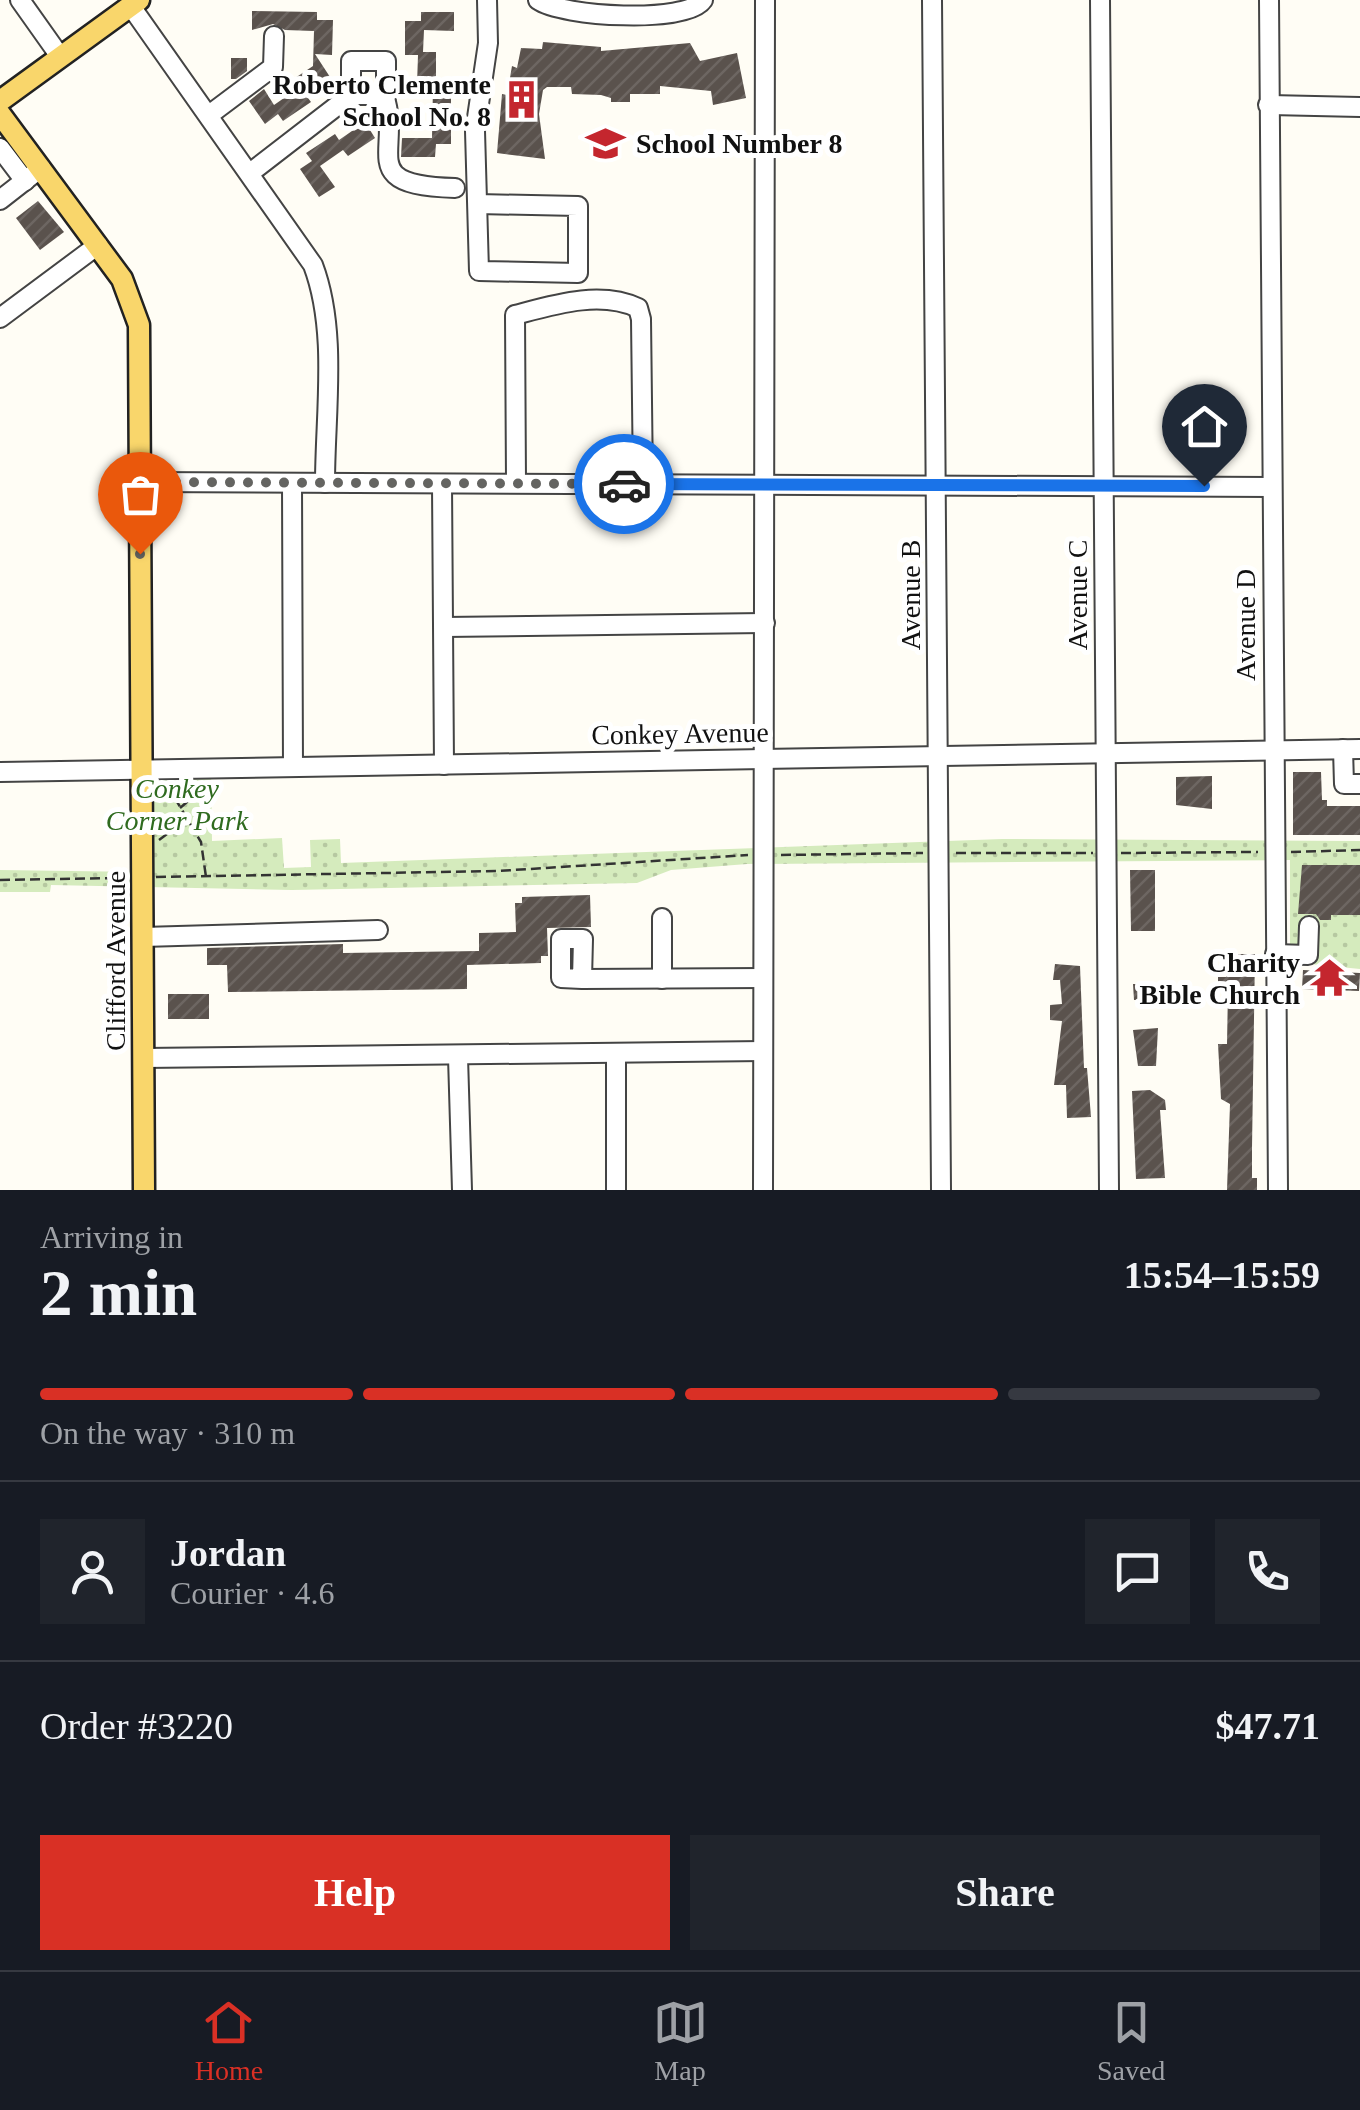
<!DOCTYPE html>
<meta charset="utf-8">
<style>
body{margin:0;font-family:"Times New Roman",serif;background:#20242c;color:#f1f3f6;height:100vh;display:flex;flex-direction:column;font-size:38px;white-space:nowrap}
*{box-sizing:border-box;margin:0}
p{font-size:32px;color:#9ea1a6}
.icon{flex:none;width:55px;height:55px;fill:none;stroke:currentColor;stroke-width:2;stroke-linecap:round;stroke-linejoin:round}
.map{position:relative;height:1190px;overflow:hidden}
.drawer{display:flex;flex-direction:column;background:#171b24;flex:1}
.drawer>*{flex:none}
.pin{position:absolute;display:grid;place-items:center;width:85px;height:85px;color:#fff;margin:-102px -42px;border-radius:50% 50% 50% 0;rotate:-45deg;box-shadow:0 0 10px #0007}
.pin .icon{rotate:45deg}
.courier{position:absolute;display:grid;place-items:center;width:100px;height:100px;margin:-50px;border:8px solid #1a73e8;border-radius:50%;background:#fff;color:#222;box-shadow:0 2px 12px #0007}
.headline em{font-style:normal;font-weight:800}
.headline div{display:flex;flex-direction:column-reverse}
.headline{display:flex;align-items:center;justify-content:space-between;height:170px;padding:0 40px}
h1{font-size:65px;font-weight:800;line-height:75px}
.bar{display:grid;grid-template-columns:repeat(4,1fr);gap:15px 10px;align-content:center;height:120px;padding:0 40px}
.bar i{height:12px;border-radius:8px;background:#363941}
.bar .on{background:#d93025}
.bar p{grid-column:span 4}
.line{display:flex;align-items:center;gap:25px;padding:0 40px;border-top:2px solid #363941}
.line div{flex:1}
.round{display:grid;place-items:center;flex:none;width:105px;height:105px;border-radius:0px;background:#20242c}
.button{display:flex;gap:20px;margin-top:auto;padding:20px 40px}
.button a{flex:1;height:115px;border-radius:0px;background:#d93025;color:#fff;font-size:40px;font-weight:800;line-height:115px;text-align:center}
.button a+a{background:#20242c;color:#f1f3f6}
.tabs{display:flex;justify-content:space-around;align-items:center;height:140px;border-top:2px solid #363941;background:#171b24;font-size:28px;color:#9ea1a6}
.tabs a{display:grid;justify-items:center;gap:5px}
.tabs .on{color:#d93025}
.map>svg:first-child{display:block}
.park{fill:url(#park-dots)}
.building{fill:url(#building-hatch)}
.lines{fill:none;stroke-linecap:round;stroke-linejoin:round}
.minor-casing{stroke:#444;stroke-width:22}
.major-casing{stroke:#222;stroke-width:25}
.path{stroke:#333;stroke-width:2.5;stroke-dasharray:10 5;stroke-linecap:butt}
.minor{stroke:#fff;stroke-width:18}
.major{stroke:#f9d66b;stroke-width:20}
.done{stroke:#646461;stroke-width:10;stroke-dasharray:0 18}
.route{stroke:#1a73e8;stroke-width:12}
.labels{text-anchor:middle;stroke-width:10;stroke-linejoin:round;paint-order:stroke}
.poi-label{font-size:28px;font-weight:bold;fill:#111;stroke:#fff;text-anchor:end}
.street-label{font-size:28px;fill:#111;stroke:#fff}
.park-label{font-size:28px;font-style:italic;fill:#2f6b1f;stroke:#fff}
</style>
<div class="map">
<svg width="1360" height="1190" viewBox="0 0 1360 1190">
<defs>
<pattern id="park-dots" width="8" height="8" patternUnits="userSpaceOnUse" patternTransform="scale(2.5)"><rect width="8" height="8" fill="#d5ebbd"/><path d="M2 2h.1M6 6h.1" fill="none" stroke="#b6c8a1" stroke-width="1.8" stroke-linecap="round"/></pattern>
<pattern id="building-hatch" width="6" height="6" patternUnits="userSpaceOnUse" patternTransform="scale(2.5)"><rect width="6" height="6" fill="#5a524d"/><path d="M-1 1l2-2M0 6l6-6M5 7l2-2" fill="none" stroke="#6d6662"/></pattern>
</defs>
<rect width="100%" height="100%" fill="#fffdf5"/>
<path class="park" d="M211,768L212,841L282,838L284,868L311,867L310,840L340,839L341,863L1002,839L1360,841V969L1290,962V860L747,864L671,870L637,883L292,890L51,885L50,892H0V870L142,872V769Z"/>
<g class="building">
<path d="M252,11L317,12V20H333L332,55L315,54L330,77L305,94L311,102L283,121L278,114L265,124L249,101L264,89L274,105L297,89L292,80L313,66L314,31L285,30L273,24L252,30Z"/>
<path d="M421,12H454V31L424,30L423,52H436V80H451V144H436L435,157H401L402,138H432L433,86L417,85L418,55H405V21H421Z"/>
<path d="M543,42L601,47V51L690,43L700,61L737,53L746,98L713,105L711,91L660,86V94H630V102H611V98L601,95L572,94L571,87H547L543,90L539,114L545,159L497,153L502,94L507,95L512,66L517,68L521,48L542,49Z"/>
<path d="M231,58H247V71L236,79H231Z"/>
<path d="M365,122L375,138L348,156L343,150L320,166L335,187L319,197L300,169L312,161L306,153L335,134L339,140Z"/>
<path d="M38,201L64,232L40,250L16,218Z"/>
<path d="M1293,772H1321L1322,800H1327V806H1360V835H1293Z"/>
<path d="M1212,776V809L1176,805V777Z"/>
<path d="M1302,865H1360V915H1331V920H1320L1316,914H1298Z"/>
<path d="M1130,870H1155V931H1131Z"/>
<path d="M590,895L591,927L547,928L548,956H541V963L467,965V989L228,992L227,965H207V948L343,944V953L479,951V933L516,932L515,903H522V897Z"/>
<path d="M1226,954H1255L1252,1148V1178H1257V1190H1227L1230,1104L1221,1099L1218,1044H1227L1228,990H1218V977H1226Z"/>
<path d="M1055,964L1080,966L1084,1068H1087L1091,1117L1067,1118L1066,1085H1054L1062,1021L1050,1020V1005L1062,1004L1060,980H1053Z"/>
<path d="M1303,970L1360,973L1359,991L1302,989Z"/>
<path d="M1133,984H1153V999L1134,1000Z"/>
<rect x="168" y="994" width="41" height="25"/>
<path d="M1158,1028L1156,1066H1138L1133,1030Z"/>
<path d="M1150,1090L1165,1100L1166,1110H1160L1165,1178L1136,1179L1132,1091Z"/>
</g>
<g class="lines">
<defs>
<g id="minor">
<path d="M20,0L59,55"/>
<path d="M538,0C562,17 687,24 703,0"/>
<path d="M932,0L941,1190"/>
<path d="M1100,0L1109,1190"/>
<path d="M1269,0L1278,1190"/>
<path d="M130,5L313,265C338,331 325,413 325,483"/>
<path d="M351,95V61H386V96"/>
<path d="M1268,105L1360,107"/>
<path d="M209,115L273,67L274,36"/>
<path d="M0,148L25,181"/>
<path d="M250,173L351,95H384C403,152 354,185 455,188"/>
<path d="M0,200L41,168"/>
<path d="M478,204L578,206V273L479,271L475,131L488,43L487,0"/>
<path d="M0,318L98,245"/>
<path d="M140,482L1271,487"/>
<path d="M516,482L515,315C553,305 600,290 638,308L641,319L643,484"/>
<path d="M292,483L293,767"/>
<path d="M442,484L444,765"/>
<path d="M444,627L765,623"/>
<path d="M1343,749L1344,784H1360"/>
<path d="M0,772L1360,749"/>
<path d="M143,937L378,930"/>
<path d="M1275,954L1308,955L1309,926"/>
<path d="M582,979L561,978V939H583L582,979L763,978"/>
<path d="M662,979V918"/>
<path d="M458,1057L462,1190"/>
<path d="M144,1058L763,1051"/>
<path d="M616,1190V1053"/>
<path d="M763,1190L765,0"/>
</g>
<g id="major">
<path d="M0,101L139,0"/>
<path d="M0,114L122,279L139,325L144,1190"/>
</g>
</defs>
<use href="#minor" class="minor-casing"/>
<use href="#major" class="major-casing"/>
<g class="path">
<path d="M167,785L201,842L206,877"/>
<path d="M180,808L193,797L197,785"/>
<path d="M159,840L187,819"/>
<path d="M1291,852L1360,850"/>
<path d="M956,853H1093"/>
<path d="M1121,853L1258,852"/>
<path d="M781,855L923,853"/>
<path d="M156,877L498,871L748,855"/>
<path d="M0,880L123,878"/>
</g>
<use href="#minor" class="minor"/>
<use href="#major" class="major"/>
</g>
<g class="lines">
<path class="done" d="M140,554V482L624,484"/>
<path class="route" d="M624,484L1204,486"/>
</g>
<defs>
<symbol id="building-bare" viewBox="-9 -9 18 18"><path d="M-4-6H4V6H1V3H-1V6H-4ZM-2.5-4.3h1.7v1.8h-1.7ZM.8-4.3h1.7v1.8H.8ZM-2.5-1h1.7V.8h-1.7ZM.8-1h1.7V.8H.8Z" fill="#c4262e" stroke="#fff" stroke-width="2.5" paint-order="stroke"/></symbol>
<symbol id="school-bare" viewBox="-9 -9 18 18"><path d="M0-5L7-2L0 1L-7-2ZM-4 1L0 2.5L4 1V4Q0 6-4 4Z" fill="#c4262e" stroke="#fff" stroke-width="2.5" paint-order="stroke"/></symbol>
<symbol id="temple-bare" viewBox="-9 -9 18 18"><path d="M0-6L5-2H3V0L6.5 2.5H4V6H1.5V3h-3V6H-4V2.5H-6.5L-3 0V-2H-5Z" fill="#c4262e" stroke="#fff" stroke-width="2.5" paint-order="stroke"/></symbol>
</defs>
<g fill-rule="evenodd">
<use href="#building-bare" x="494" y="72" width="55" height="55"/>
<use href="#school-bare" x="578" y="116" width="55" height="55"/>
<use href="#temple-bare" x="1302" y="950" width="55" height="55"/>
</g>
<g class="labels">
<g class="poi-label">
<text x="491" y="94">Roberto Clemente<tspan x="491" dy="32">School No. 8</tspan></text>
<text x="636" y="153" text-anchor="start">School Number 8</text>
<text x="1300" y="972">Charity<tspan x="1300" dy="32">Bible Church</tspan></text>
</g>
<g class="street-label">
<text transform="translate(910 595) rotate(-90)" y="10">Avenue B</text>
<text transform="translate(1077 595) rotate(-90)" y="10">Avenue C</text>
<text transform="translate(1245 625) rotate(-90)" y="10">Avenue D</text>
<text transform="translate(680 733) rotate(-1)" y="10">Conkey Avenue</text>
<text transform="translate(115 961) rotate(-90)" y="10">Clifford Avenue</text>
</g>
<g class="park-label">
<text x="177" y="798">Conkey<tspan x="177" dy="32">Corner Park</tspan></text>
</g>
</g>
</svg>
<div class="pin" style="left:140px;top:554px;background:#ea580c"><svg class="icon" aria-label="bag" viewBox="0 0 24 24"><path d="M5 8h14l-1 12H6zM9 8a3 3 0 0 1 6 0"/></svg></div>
<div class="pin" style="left:1204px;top:486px;background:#1f2937"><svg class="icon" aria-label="home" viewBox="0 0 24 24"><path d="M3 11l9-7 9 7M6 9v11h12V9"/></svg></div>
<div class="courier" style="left:624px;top:484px"><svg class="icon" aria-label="car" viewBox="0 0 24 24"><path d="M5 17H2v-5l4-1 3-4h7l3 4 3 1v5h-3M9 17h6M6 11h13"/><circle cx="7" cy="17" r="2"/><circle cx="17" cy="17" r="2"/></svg></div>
</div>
<section class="drawer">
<div class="headline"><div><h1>2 min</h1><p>Arriving in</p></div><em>15:54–15:59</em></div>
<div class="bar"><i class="on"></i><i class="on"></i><i class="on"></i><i></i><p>On the way · 310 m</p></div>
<div class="line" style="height:180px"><a class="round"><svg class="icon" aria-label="person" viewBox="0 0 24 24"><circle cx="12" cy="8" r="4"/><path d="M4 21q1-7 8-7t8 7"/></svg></a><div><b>Jordan</b><p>Courier · 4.6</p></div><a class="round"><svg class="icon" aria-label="chat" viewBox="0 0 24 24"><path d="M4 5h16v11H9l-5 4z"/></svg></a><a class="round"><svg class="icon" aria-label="phone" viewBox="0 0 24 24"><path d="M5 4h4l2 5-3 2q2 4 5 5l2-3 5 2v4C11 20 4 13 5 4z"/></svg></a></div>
<div class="line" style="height:130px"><div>Order #3220</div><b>$47.71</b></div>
<div class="button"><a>Help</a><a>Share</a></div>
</section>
<nav class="tabs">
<a class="on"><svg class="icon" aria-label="home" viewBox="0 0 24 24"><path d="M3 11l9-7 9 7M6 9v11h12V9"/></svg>Home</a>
<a><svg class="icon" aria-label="map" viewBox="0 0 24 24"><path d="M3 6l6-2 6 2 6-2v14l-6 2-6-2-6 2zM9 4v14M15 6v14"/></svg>Map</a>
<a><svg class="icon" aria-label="saved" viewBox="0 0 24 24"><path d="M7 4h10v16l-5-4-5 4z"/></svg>Saved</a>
</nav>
